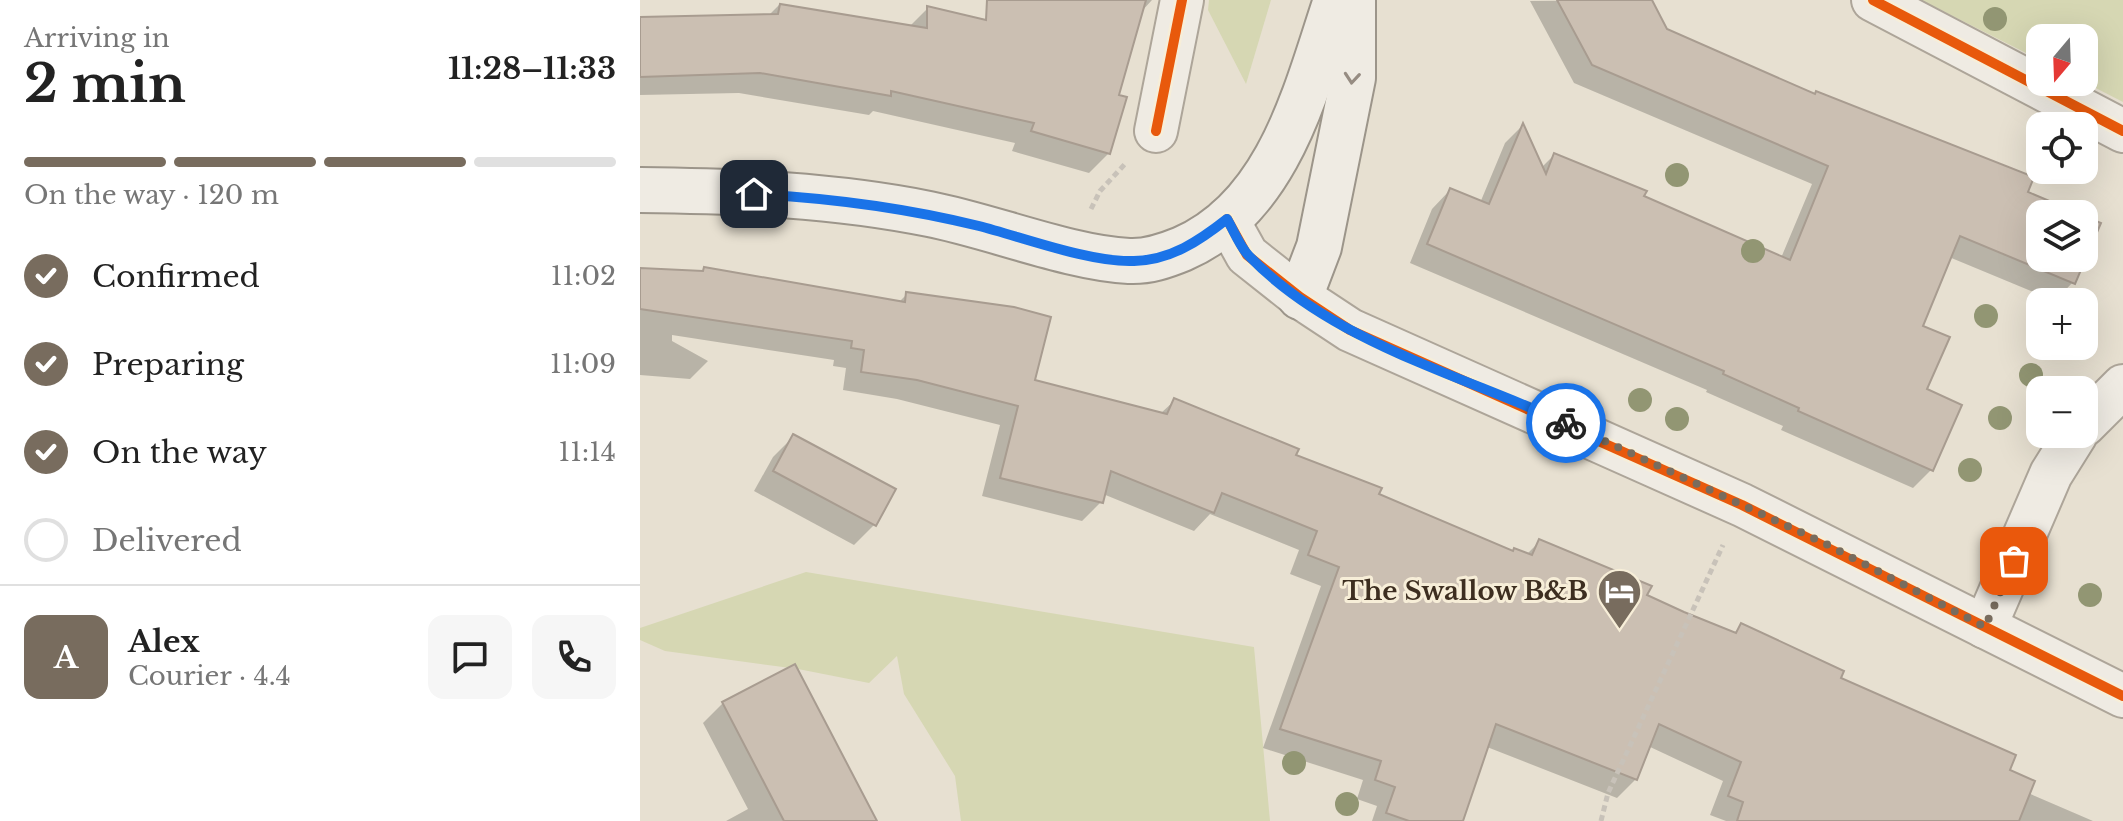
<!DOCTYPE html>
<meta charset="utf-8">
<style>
body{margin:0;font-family:"Libre Baskerville",serif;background:#f6f6f6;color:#222;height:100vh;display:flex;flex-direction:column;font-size:30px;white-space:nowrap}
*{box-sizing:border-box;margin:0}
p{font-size:26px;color:#767676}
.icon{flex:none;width:44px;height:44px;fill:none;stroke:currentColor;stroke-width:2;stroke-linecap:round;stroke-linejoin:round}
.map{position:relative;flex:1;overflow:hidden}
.drawer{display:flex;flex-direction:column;background:#fff;width:640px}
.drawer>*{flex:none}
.needle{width:52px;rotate:199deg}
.controls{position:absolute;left:1386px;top:24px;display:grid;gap:16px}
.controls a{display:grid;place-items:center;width:72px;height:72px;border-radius:16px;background:#fff;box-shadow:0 8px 32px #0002;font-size:40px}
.pin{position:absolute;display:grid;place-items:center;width:68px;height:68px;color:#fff;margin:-34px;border-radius:16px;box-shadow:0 4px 12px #0006}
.courier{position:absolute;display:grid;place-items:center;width:80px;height:80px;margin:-40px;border:6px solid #1a73e8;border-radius:50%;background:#fff;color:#222;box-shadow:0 2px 10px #0007}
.head em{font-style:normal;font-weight:700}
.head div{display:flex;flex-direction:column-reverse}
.head{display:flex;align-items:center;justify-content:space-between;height:136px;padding:0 24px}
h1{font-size:52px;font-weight:700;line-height:60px}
.bar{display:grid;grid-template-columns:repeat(4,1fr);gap:12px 8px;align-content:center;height:96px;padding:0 24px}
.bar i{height:10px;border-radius:6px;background:#e0e0e0}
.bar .current{background:#786c5e}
.bar p{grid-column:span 4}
.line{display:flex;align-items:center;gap:20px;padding:0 24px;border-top:2px solid #e0e0e0}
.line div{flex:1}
.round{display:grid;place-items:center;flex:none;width:84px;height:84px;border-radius:16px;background:#f6f6f6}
ol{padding:0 24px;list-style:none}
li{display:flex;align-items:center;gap:24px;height:88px}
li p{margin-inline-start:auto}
li .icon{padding:8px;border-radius:50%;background:#786c5e;color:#fff;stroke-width:4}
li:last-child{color:#767676}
li i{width:44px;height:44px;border:4px solid #e0e0e0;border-radius:50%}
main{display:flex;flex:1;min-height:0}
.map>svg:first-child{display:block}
.green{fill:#d6d7b3}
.shadow{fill:#0003}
.building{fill:#cbbfb2;stroke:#a89c90;stroke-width:2}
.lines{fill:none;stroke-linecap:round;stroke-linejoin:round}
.street-casing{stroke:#ada599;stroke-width:46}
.secondary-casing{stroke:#9c958a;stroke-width:48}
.path{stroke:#c8c2b9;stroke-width:5;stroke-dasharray:6 4;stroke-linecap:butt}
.street{stroke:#efebe3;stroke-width:42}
.secondary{stroke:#efebe3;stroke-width:44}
.cycleway-casing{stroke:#f7eed8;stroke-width:15}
.cycleway{stroke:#e8590c;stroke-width:10}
.tree{fill:#929673}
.oneway{stroke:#968c82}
.done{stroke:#786c5e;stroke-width:8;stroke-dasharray:0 14.4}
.route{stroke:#1a73e8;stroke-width:10}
.labels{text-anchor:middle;stroke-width:6;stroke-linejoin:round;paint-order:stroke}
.poi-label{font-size:26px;font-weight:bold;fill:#3d2e20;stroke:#f7eed8;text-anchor:end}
</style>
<main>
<section class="drawer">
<div class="head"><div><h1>2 min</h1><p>Arriving in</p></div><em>11:28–11:33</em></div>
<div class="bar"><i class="current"></i><i class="current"></i><i class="current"></i><i></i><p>On the way · 120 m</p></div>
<ol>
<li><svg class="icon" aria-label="check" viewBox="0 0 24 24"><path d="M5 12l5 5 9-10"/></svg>Confirmed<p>11:02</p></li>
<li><svg class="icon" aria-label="check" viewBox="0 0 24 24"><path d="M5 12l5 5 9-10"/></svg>Preparing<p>11:09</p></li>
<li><svg class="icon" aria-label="check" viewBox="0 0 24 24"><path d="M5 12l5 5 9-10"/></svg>On the way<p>11:14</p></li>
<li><i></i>Delivered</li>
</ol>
<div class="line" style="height:144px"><b class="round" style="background:#786c5e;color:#fff">A</b><div><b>Alex</b><p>Courier · 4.4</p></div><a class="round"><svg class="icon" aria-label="chat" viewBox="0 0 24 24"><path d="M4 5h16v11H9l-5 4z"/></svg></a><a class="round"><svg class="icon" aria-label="phone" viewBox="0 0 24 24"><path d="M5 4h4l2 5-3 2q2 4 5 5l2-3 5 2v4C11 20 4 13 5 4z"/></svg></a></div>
</section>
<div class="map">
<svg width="1483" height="821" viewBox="0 0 1483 821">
<rect width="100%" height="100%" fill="#e7e0d1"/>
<g class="green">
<path d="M569,0H631L606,84L568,10Z"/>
<path d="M1281,0H1483V102L1444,82V38H1400V60Z"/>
<path d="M166,572L614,647L630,821H321L315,776L264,694L257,656L229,683L158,669L25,651L0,640V628Z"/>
</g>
<g class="shadow">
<path d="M413,0H512L501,12L476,96L469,153L449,173L372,151L375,143L233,111L229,115L99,93L0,95V19L128,16L139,5L269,27L288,8L408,36Z"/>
<path d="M1009,0L1026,31L1435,214H1400V258H1443L1433,282L1415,301L1309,257L1281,327L1291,470L1273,488L1141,430L1143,426L1066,392L1067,390L770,263L792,209L810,190L840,203L865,143L882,126L901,168L914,155L1141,258L1172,184L934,83L890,1Z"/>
<path d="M64,269L258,303L267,294L392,381L520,414L534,401L736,495L872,553L886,555L899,542L1004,596L1093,634L1101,626L1367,771L1388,793L1453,821H1086L1070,815L1083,781L1008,746L996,779L977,798L847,747L822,821H732L737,806L717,799L723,780L623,748L681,586L650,574L659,550L570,514L554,531L463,494L461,502L442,521L342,496L360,425L257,399L203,390L206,368L193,366L194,360L32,335V341L68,361L50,379L0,375V271L60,273Z"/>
<path d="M153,437L234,525L214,545L114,491L133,457Z"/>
<path d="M83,703L235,821H86L108,809L63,723Z"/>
</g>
<g class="building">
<path d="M347,0H506L479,95L487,97L470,154L391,131L394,123L251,91V96L120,73L0,77V17L138,14L140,4L287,28V6L346,20Z"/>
<path d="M917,0H1012L1027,29L1175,94L1176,91L1394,177L1388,192L1440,214H1400V258H1444V216L1461,223L1435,284L1320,236L1283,326L1310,337L1287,389L1322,405L1293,471L1158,411L1159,408L1083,374L1084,371L787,244L810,188L849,204L883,123L906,174L914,153L1007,191L1004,196L1150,260L1188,166L952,65Z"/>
<path d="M64,267L265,302L266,292L374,307L411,317L395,380L527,414L534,398L659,449L656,455L742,488L739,494L873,551L874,548L892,555L899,539L1012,586L1007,595L1044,612L1096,633L1101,623L1204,671L1201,678L1376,755L1370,770L1395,781L1379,821H1097L1103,802L1088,796L1101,762L1019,724L997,780L856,724L823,821H769L746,813L755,787L735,780L741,761L640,729L699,567L668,555L677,531L582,493L574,513L471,471L463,503L360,478L378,406L277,380L221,372L224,350L211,348L212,341L0,309V268L63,271Z"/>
<path d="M153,434L256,489L236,526L133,471Z"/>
<path d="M155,664L237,821H144L82,702Z"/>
</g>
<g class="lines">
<defs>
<g id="street">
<path d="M1233,0L1483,131"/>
<path d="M516,131L542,0"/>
<path d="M587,219L607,255L660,297L710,330L1102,505L1483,696"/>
<path d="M1444,425L1483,386"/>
<path d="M1345,627L1411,474L1436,434"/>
</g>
<g id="secondary">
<path d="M0,190C96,191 195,195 289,214C351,226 429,258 489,261C508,262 525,256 542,249C639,207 666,90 696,0"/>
<path d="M660,297L679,247L713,78V0"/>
</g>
</defs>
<use href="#street" class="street-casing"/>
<use href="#secondary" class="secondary-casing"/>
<g class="path">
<path d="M451,209L460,191L485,164"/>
<path d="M961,821L968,793L1083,545"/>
</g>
<use href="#street" class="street"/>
<use href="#secondary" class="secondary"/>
<defs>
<g id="cycleway">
<path d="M1233,0L1483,131"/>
<path d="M516,131L542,0"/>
<path d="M587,219L607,255L660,297L710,330L1102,505L1483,696"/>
</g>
</defs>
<use href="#cycleway" class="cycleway-casing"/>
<use href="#cycleway" class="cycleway"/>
</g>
<g class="tree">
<circle cx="1355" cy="19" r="12"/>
<circle cx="1037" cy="175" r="12"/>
<circle cx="1113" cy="251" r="12"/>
<circle cx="1346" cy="316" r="12"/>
<circle cx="1391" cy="375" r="12"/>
<circle cx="1000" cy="400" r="12"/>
<circle cx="1360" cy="418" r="12"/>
<circle cx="1037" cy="419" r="12"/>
<circle cx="1330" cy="470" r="12"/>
<circle cx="1450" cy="595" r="12"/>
<circle cx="654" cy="763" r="12"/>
<circle cx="707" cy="804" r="12"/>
</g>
<defs><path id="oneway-chevron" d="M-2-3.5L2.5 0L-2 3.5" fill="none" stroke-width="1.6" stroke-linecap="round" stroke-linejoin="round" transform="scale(2)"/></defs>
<use class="oneway" href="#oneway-chevron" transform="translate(712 78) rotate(95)"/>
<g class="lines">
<path class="done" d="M926,423L1184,543L1345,627L1374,561"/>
<path class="route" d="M114,194C190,198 266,208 339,226C382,237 451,263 494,261C531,260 559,241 587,219C594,231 600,247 609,256C692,342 821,375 926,423"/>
</g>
<defs>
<symbol id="hotel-pin" viewBox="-11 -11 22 30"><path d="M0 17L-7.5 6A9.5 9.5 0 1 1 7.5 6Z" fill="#786c5e" stroke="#f7eed8"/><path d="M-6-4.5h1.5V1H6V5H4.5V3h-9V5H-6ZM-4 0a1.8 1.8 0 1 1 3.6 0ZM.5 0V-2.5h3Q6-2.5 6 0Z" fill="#fff"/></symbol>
</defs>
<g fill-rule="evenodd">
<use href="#hotel-pin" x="954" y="566" width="51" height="69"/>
</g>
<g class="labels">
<g class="poi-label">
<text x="948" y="600">The Swallow B&amp;B</text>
</g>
</g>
</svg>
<div class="controls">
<a><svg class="needle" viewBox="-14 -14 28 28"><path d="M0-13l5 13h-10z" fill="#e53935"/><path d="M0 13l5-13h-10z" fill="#767676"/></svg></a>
<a><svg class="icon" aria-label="locate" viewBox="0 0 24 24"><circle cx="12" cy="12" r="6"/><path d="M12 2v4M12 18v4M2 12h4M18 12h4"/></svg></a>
<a><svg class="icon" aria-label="layers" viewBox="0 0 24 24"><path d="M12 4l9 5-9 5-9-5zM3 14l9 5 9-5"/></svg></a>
<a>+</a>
<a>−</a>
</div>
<div class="pin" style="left:1374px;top:561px;background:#ea580c"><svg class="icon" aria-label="bag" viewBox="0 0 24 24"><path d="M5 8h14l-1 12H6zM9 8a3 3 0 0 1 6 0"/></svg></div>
<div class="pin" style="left:114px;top:194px;background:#1f2937"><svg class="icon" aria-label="home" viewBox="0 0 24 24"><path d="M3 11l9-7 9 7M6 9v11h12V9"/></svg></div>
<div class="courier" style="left:926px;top:423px"><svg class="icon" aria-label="bike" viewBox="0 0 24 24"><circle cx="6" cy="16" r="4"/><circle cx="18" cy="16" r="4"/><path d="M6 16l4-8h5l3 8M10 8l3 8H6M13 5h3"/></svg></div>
</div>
</main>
